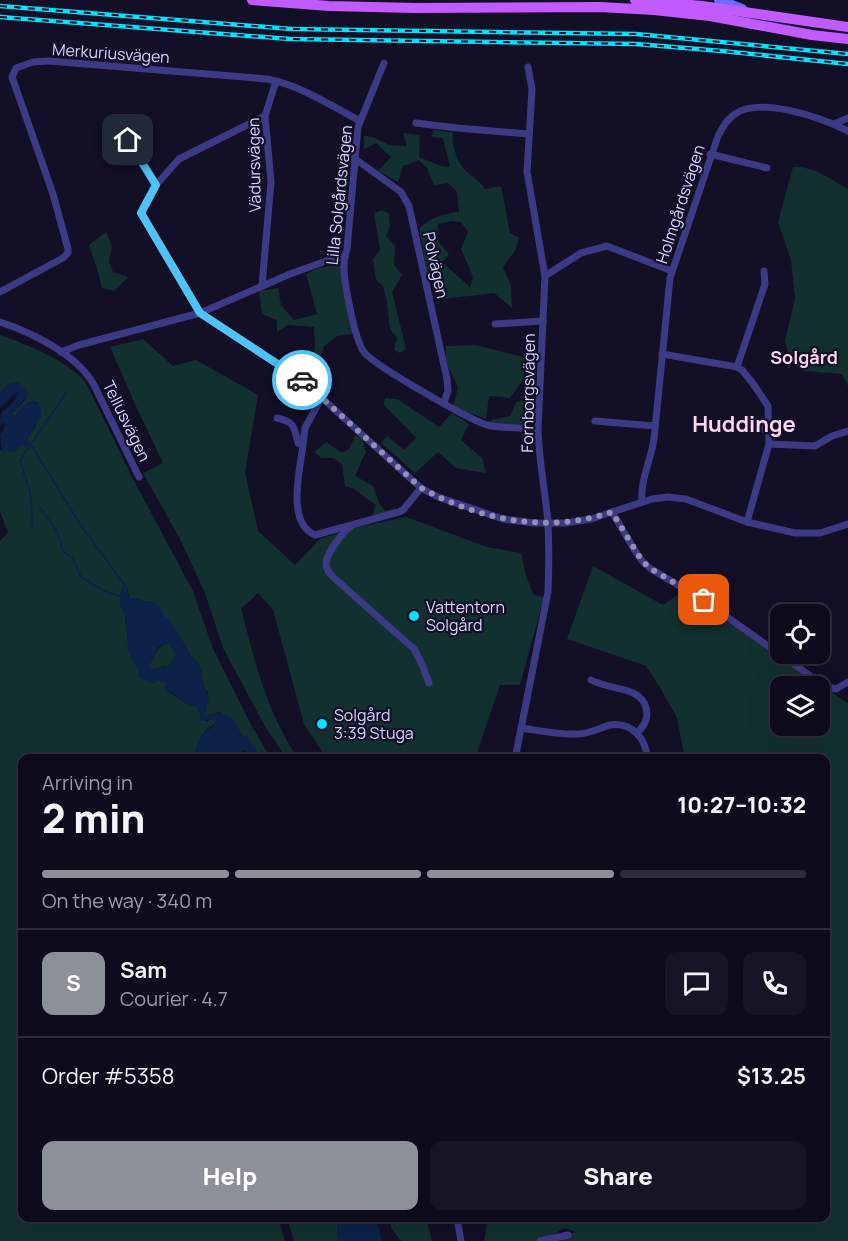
<!DOCTYPE html>
<meta charset="utf-8">
<style>
body{margin:0;font-family:Manrope,sans-serif;background:#171425;color:#f1f3f6;height:100vh;display:flex;flex-direction:column;font-size:22px;white-space:nowrap}
*{box-sizing:border-box;margin:0}
p{font-size:20px;color:#9b9ba3}
.icon{flex:none;width:33px;height:33px;fill:none;stroke:currentColor;stroke-width:2;stroke-linecap:round;stroke-linejoin:round}
.map{position:relative;flex:1;overflow:hidden}
.side{position:absolute;left:18px;top:754px;width:812px;height:468px;display:flex;flex-direction:column;background:#0e0b1c;border-radius:12px;box-shadow:0 6px 24px #0002,0 0 0 2px #2e2b3b}
.side>*{flex:none}
.controls{position:absolute;left:770px;top:604px;display:grid;gap:12px}
.controls a{display:grid;place-items:center;width:60px;height:60px;border-radius:12px;background:#0e0b1c;box-shadow:0 6px 24px #0002,0 0 0 2px #2e2b3b;font-size:30px}
.pin{position:absolute;display:grid;place-items:center;width:51px;height:51px;color:#fff;margin:-26px;border-radius:12px;box-shadow:0 3px 9px #0006}
.courier{position:absolute;display:grid;place-items:center;width:60px;height:60px;margin:-30px;border:4px solid #4fc3f7;border-radius:50%;background:#fff;color:#222;box-shadow:0 2px 8px #0007}
.summary em{font-style:normal;font-weight:800}
.summary div{display:flex;flex-direction:column-reverse}
.summary{display:flex;align-items:center;justify-content:space-between;height:102px;padding:0 24px}
h1{font-size:39px;font-weight:800;line-height:45px}
.bar{display:grid;grid-template-columns:repeat(4,1fr);gap:9px 6px;align-content:center;height:72px;padding:0 24px}
.bar i{height:8px;border-radius:4px;background:#2e2b3b}
.bar .current{background:#8c9099}
.bar p{grid-column:span 4}
.line{display:flex;align-items:center;gap:15px;padding:0 24px;border-top:2px solid #2e2b3b}
.line div{flex:1}
.round{display:grid;place-items:center;flex:none;width:63px;height:63px;border-radius:12px;background:#171425}
.button{display:flex;gap:12px;margin-top:auto;padding:12px 24px}
.button a{flex:1;height:69px;border-radius:12px;background:#8c9099;color:#fff;font-size:24px;font-weight:800;line-height:69px;text-align:center}
.button a+a{background:#171425;color:#f1f3f6}
.map>svg:first-child{display:block}
.green{fill:#12302f;fill-rule:evenodd}
.water{fill:#0c2248;fill-rule:evenodd}
.lines{fill:none;stroke-linecap:round;stroke-linejoin:round}
.stream{stroke:#0c2248;stroke-width:2}
.minor{stroke:#3d3a85;stroke-width:7}
.secondary{stroke:#6f6bff;stroke-width:10}
.primary{stroke:#c25bff;stroke-width:10}
.rail-casing{stroke:#00e5ff;stroke-width:4.5}
.rail{stroke:#130f26;stroke-width:2;stroke-dasharray:7;stroke-linecap:butt}
.done{stroke:#948fb3;stroke-width:6;stroke-dasharray:0 10.8}
.route{stroke:#4fc3f7;stroke-width:8}
.poi-dot{fill:#00e5ff;stroke:#130f26;stroke-width:2}
.labels{text-anchor:middle;stroke-width:4.5;stroke-linejoin:round;paint-order:stroke}
.street-label{font-size:16px;fill:#d9d4ff;stroke:#130f26}
.poi-label{font-size:16px;fill:#d9d4ff;stroke:#130f26;text-anchor:start}
.neighbourhood-label{font-size:18px;font-weight:bold;fill:#ffd6f0;stroke:#130f26}
.district-label{font-size:22px;font-weight:bold;fill:#ffd6f0;stroke:#130f26}
</style>
<div class="map">
<svg width="848" height="1241" viewBox="0 0 848 1241">
<rect width="100%" height="100%" fill="#130f26"/>
<g class="green">
<path d="M434,130L453,132C451,141 456,158 461,165C465,173 478,178 485,189L501,186L510,233L519,238L515,251L503,267L511,285L512,308L494,293L444,299L439,282L428,277L419,228C432,217 442,214 459,212L457,192L448,183L434,185L427,168L419,160L403,166L398,182L378,171L391,157L376,143L364,149V136L373,137L389,145L407,146L403,133L420,135L419,157L441,166L450,167L443,138L431,137ZM452,221L461,222L468,232L461,249L473,277L470,287L442,262L449,254L437,240L438,224Z"/>
<path d="M793,167C812,165 833,181 848,189V386L842,374L803,371L789,358L785,341L795,298L791,260L778,222Z"/>
<path d="M382,210L389,214L390,226L386,236L395,246L394,265L402,275L392,292L406,349L400,353L394,350L397,338L390,329L387,302L383,286L376,280L373,259L380,250L374,213Z"/>
<path d="M106,232L112,246L109,262L113,272L128,277L114,291L102,288L97,268L89,245Z"/>
<path d="M342,264L354,334L337,336L324,346L322,354L313,359L315,344L314,327L288,325L277,332V320L262,314L259,291L278,288L281,305L294,320L317,314L306,274L319,268Z"/>
<path d="M0,335C30,346 62,358 85,381L132,477L193,591L213,649L250,723L271,759H258L256,750L246,740L248,735L244,737L220,712L207,715L205,713L208,693L204,687L199,664L191,656L179,636L152,602L129,598L127,587L122,588L120,603L125,615L129,653L144,678L151,683L161,680L166,682L165,690C176,696 185,704 198,707L200,713V718L207,721L214,719L216,721C213,727 209,726 205,731C199,739 195,749 195,759H22V1218H278L285,1241H0V541L8,532L0,512V446V450L14,452L23,443L25,447L27,438L36,426L38,405L37,402L26,405L14,416L12,414L26,399L9,384L0,392Z"/>
<path d="M143,339L173,366L196,360L258,395L245,472L258,531L295,565L320,539L355,528L406,517L487,547L521,553L527,579L534,595L544,597L520,685H500L475,759H327L304,724L273,610L258,593L241,609C255,661 267,715 299,759H287L266,728L223,648L205,593L180,539L143,473L163,463L135,404L110,347Z"/>
<path d="M476,345L526,358L524,378L510,398L489,396L486,419L453,407L458,387L446,362V346Z"/>
<path d="M534,397L533,424L493,426L491,420L510,416L516,402Z"/>
<path d="M385,398L397,399L439,427L452,413L469,424L461,440L482,458L486,473L456,468L438,452L415,473L381,443L387,436L404,450L416,438L384,405Z"/>
<path d="M355,436L362,438L366,453C360,460 360,468 355,476L373,486L379,503L385,511L396,508V510L382,515H372L376,505L354,489L345,486L342,464L333,458H321L314,452L326,442L342,453L349,449Z"/>
<path d="M593,566L663,605L683,591L789,665L848,703V1241H546L576,1232L564,1228L543,1241H484L488,1218H825V759H685L677,718L661,689L646,666L567,639ZM780,687H819V726H780Z"/>
<path d="M169,643L176,653L168,668L164,666L154,670L149,665C154,656 158,645 169,643Z"/>
<path d="M287,1218H337L338,1241H294Z"/>
<path d="M390,1218H426L432,1241H401L391,1228Z"/>
</g>
<g class="water">
<path d="M18,382L26,388L27,396L12,414L14,416L26,403L34,400L41,408V417L27,438L30,443L26,447L23,444L14,452L8,451L2,453L0,435L6,424L3,423L0,426C0,406 5,413 13,402C16,399 16,396 18,393H15L0,408V392L8,384Z"/>
<path d="M123,583L127,587L129,598L152,602L161,608L164,616L170,620L191,656L199,664L204,687L209,697L205,713L207,715C212,714 219,712 223,713C232,716 239,726 240,734L244,737L248,735L247,740L256,750L258,759L249,757V753L244,750L235,759H195C195,746 201,731 214,726L216,721L214,719L200,721V713L198,707L183,702L174,694L165,690L166,683L161,680L151,683L139,677L138,670L129,653L125,615L120,604L119,596L122,594ZM169,643L176,653L168,668L165,666L154,670L149,665L159,647Z"/>
<path d="M337,1218H376L382,1241H338Z"/>
</g>
<g class="lines">
<g class="stream">
<path d="M30,443L80,524L123,583"/>
<path d="M40,508L57,531L63,551L73,559L81,577L106,592L119,596"/>
<path d="M33,528L30,492L20,460L66,393"/>
</g>
<g class="minor">
<path d="M384,63L358,127L347,249C345,255 344,261 344,267C344,283 355,341 364,352C373,365 470,420 487,425C503,429 522,427 538,429"/>
<path d="M265,116L179,159L156,185L141,213L200,313L301,379L421,488L438,497L503,519L534,523H565L591,519L652,499L668,497L686,499L747,522L795,533H820L848,524"/>
<path d="M416,123L457,128L529,134"/>
<path d="M834,124L848,118"/>
<path d="M120,129L156,185"/>
<path d="M710,154L767,168"/>
<path d="M354,158L401,192L409,206L447,379L448,391L444,402"/>
<path d="M545,276L581,253L607,246L672,271"/>
<path d="M262,286L271,182L265,116L276,81"/>
<path d="M0,292L63,258L68,253V249L53,194L12,77L16,68L33,62L49,61L267,79C300,85 330,105 360,121"/>
<path d="M0,322C31,332 78,355 94,385L139,477"/>
<path d="M495,324L543,321"/>
<path d="M61,352L79,345L200,313L290,274L329,260L345,257"/>
<path d="M662,354L737,367L742,370L754,385L768,406L769,444L747,522"/>
<path d="M737,367L765,284L764,271"/>
<path d="M277,418C295,422 294,427 298,443L303,445L305,428L322,397"/>
<path d="M595,421L655,426"/>
<path d="M748,425L769,431"/>
<path d="M769,444L815,446L832,436L848,431"/>
<path d="M303,445C300,470 286,523 315,535L399,512L403,510L421,488"/>
<path d="M642,502C640,480 651,460 654,439L670,278L718,136C722,128 727,119 735,114C761,96 822,118 848,131"/>
<path d="M612,512L634,549L642,561L651,569L703,600L826,687L836,689L848,682"/>
<path d="M351,526C343,532 326,553 326,564C326,570 330,574 333,577L414,649L422,664L429,683"/>
<path d="M591,680C609,690 641,686 646,708C649,719 644,726 637,733"/>
<path d="M521,728C541,731 559,735 578,734C590,734 599,728 610,725C632,721 647,740 647,759"/>
<path d="M515,759L548,592C549,569 549,545 548,522C545,491 539,461 538,429L545,276L527,172L532,89L528,67"/>
<path d="M457,1218L461,1241"/>
<path d="M540,1241L568,1235"/>
</g>
<path class="secondary" d="M719,0L742,9"/>
<g class="primary">
<path d="M252,0L329,6L416,8L600,7L654,10L710,16L812,35L848,39"/>
<path d="M635,0L702,6L848,27"/>
</g>
<defs>
<g id="rail">
<path d="M0,6L292,29L636,34L848,54"/>
<path d="M0,17L290,39L636,44L722,51L848,64"/>
</g>
</defs>
<use href="#rail" class="rail-casing"/>
<use href="#rail" class="rail"/>
</g>
<g class="lines">
<path class="done" d="M302,380L421,488C480,520 547,534 612,512L642,561L651,569L704,600"/>
<path class="route" d="M128,140L156,185L141,213L200,313L302,380"/>
</g>
<g class="poi-dot">
<circle cx="414" cy="616" r="6"/>
<circle cx="322" cy="724" r="6"/>
</g>
<g class="labels">
<g class="street-label">
<text transform="translate(111 53) rotate(4)" y="6">Merkuriusvägen</text>
<text transform="translate(254 165) rotate(-91)" y="6">Vädursvägen</text>
<text transform="translate(339 195) rotate(-84)" y="6">Lilla Solgårdsvägen</text>
<text transform="translate(680 204) rotate(-72)" y="6">Holmgårdsvägen</text>
<text transform="translate(436 265) rotate(78)" y="6">Polvägen</text>
<text transform="translate(528 393) rotate(-89)" y="6">Fornborgsvägen</text>
<text transform="translate(127 421) rotate(64)" y="6">Tellusvägen</text>
</g>
<g class="poi-label">
<text x="426" y="613">Vattentorn<tspan x="426" dy="18">Solgård</tspan></text>
<text x="334" y="721">Solgård<tspan x="334" dy="18">3:39 Stuga</tspan></text>
</g>
<g class="neighbourhood-label">
<text x="804" y="364">Solgård</text>
</g>
<g class="district-label">
<text x="744" y="432">Huddinge</text>
</g>
</g>
</svg>
<div class="controls">
<a><svg class="icon" aria-label="locate" viewBox="0 0 24 24"><circle cx="12" cy="12" r="6"/><path d="M12 2v4M12 18v4M2 12h4M18 12h4"/></svg></a>
<a><svg class="icon" aria-label="layers" viewBox="0 0 24 24"><path d="M12 4l9 5-9 5-9-5zM3 14l9 5 9-5"/></svg></a>
</div>
<div class="pin" style="left:704px;top:600px;background:#ea580c"><svg class="icon" aria-label="bag" viewBox="0 0 24 24"><path d="M5 8h14l-1 12H6zM9 8a3 3 0 0 1 6 0"/></svg></div>
<div class="pin" style="left:128px;top:140px;background:#1f2937"><svg class="icon" aria-label="home" viewBox="0 0 24 24"><path d="M3 11l9-7 9 7M6 9v11h12V9"/></svg></div>
<div class="courier" style="left:302px;top:380px"><svg class="icon" aria-label="car" viewBox="0 0 24 24"><path d="M5 17H2v-5l4-1 3-4h7l3 4 3 1v5h-3M9 17h6M6 11h13"/><circle cx="7" cy="17" r="2"/><circle cx="17" cy="17" r="2"/></svg></div>
<section class="side">
<div class="summary"><div><h1>2 min</h1><p>Arriving in</p></div><em>10:27–10:32</em></div>
<div class="bar"><i class="current"></i><i class="current"></i><i class="current"></i><i></i><p>On the way · 340 m</p></div>
<div class="line" style="height:108px"><b class="round" style="background:#8c9099;color:#fff">S</b><div><b>Sam</b><p>Courier · 4.7</p></div><a class="round"><svg class="icon" aria-label="chat" viewBox="0 0 24 24"><path d="M4 5h16v11H9l-5 4z"/></svg></a><a class="round"><svg class="icon" aria-label="phone" viewBox="0 0 24 24"><path d="M5 4h4l2 5-3 2q2 4 5 5l2-3 5 2v4C11 20 4 13 5 4z"/></svg></a></div>
<div class="line" style="height:78px"><div>Order #5358</div><b>$13.25</b></div>
<div class="button"><a>Help</a><a>Share</a></div>
</section>
</div>
